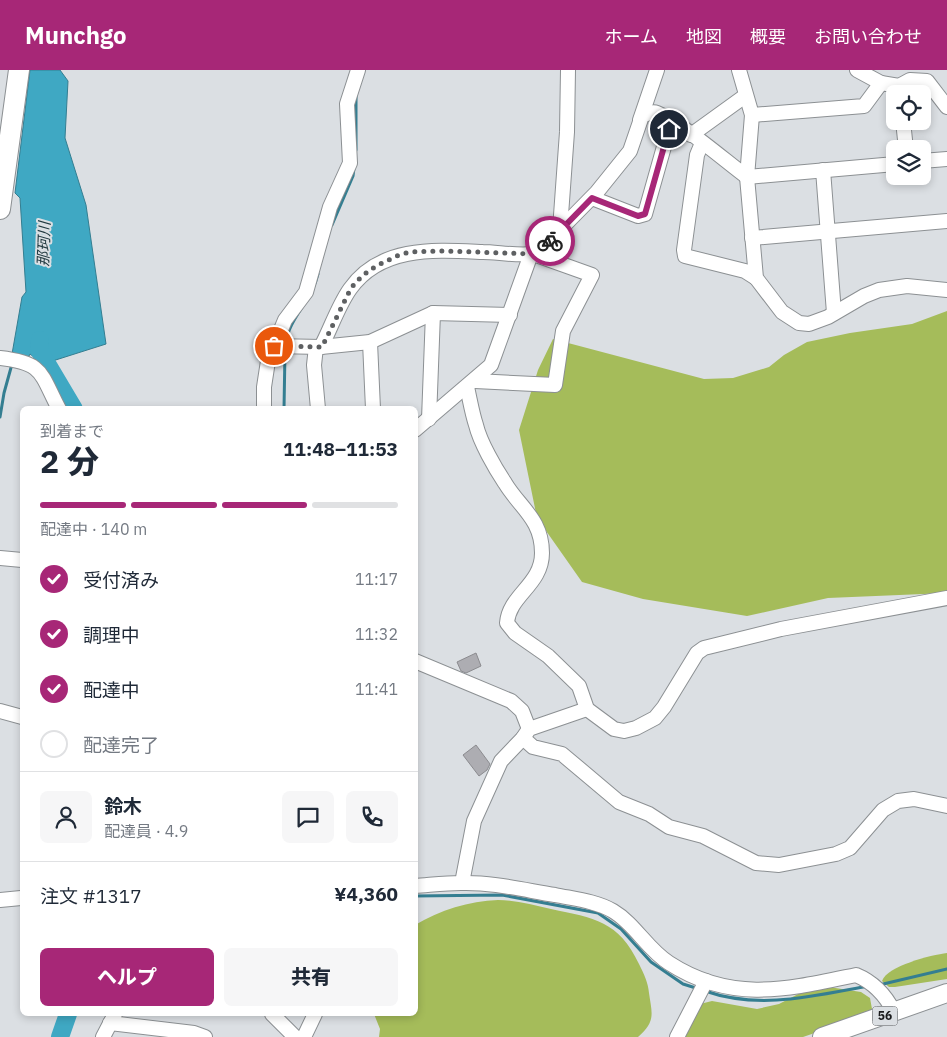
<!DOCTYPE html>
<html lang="ja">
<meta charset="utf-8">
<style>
body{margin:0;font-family:"IBM Plex Sans","Noto Sans JP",sans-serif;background:#f6f6f7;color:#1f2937;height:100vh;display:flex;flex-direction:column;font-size:19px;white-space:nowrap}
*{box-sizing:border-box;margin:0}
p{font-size:16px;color:#747a83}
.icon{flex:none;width:28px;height:28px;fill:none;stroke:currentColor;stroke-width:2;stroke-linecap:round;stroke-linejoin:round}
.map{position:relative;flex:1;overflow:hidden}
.side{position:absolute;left:20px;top:336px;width:398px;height:610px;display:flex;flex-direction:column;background:#fff;border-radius:8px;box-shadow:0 2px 8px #0003}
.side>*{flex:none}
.controls{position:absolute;left:886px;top:15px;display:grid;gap:10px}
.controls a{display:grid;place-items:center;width:45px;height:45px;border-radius:8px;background:#fff;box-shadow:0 2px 8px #0003;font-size:25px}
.pin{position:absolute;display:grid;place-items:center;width:42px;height:42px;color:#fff;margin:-21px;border:2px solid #fff;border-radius:50%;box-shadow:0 1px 5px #0007}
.courier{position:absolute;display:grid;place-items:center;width:50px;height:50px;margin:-25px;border:4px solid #a72777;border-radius:50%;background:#fff;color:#222;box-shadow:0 1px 6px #0007}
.overview em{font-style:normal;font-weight:800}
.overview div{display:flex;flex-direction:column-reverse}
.overview{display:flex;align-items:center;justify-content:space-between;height:85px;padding:0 20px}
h1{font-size:32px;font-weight:800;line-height:38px}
.bar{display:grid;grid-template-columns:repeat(4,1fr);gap:8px 5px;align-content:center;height:60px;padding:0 20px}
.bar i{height:6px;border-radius:4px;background:#e0e1e3}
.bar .on{background:#a72777}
.bar p{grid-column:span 4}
.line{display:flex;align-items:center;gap:12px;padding:0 20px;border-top:1px solid #e0e1e3}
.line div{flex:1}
.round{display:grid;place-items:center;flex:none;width:52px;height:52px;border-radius:8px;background:#f6f6f7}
ol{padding:0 20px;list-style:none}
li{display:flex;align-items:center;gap:15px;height:55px}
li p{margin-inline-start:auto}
li .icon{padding:5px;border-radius:50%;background:#a72777;color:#fff;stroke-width:4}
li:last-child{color:#747a83}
li i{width:28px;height:28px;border:2px solid #e0e1e3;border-radius:50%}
.action{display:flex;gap:10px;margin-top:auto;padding:10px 20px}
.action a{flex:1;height:58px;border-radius:8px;background:#a72777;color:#fff;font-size:20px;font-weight:800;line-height:58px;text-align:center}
.action a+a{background:#f6f6f7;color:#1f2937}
header{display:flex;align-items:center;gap:30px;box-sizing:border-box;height:70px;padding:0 25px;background:#a72777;color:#fff}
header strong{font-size:24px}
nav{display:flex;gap:28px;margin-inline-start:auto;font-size:18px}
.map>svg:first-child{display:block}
.forest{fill:#a5bc5a}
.water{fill:#3fa8c3;stroke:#347e91}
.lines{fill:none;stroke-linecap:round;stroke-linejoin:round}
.stream{stroke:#347e91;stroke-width:3}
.river{stroke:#3fa8c3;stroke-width:18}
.building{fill:#adadb2;stroke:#8b8b8f}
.minor-casing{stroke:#8c9093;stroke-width:16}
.major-casing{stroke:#8c9093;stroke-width:20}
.highway-casing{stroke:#8c9093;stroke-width:22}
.minor{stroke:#fff;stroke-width:14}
.major{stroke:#fff;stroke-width:18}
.highway{stroke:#fff;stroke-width:20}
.done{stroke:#5e6062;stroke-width:5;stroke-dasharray:0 9}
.route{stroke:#a72777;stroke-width:6}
.labels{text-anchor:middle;stroke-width:4;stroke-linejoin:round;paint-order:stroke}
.shield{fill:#dbdfe3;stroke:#545658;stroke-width:1}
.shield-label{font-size:12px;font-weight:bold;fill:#1a1b1d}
.water-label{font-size:15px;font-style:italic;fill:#223a40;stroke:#dbdfe3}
</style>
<header>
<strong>Munchgo</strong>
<nav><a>ホーム</a><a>地図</a><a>概要</a><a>お問い合わせ</a></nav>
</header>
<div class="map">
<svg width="947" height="967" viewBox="0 0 947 967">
<rect width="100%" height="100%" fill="#dbdfe3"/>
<g class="forest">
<path d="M947,241V523L828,528L747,546L643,529L582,512L537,448L519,360L538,300L553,269L704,309L733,308L769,297L784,285L807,272L850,263L912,254Z"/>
<path d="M498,830C516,830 533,835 551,839C594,848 619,851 639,894C644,904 648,912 649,923C652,944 656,951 638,967H379L380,959L374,944H415V855C440,840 469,831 498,830Z"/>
<path d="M947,883V909L895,917H889L882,911C887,896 931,885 947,883Z"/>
<path d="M829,917L861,922L870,928L872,939L864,946L803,967H678L688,937L712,931L757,939L779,934L804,921Z"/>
</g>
<path class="water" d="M30,0H60L68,11L65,68L86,135L106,274L43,294L30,284L28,288L12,284L22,227L26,222L20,128L15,123Z"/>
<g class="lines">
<g class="stream">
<path d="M356,80V24"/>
<path d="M332,155L353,106L354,98"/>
<path d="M286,272C289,249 312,230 318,204"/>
<path d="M284,339L285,281"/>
<path d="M0,347L4,323L12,294"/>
<path d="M415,826L502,825L598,843L621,859L651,892L683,914L699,919"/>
<path d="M879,915L947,899"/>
<path d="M705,921C759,940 813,926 868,916"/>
</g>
<g class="river">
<path d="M40,270L39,280L74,339"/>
<path d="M60,967L68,944"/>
</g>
</g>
<g class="building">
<path d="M476,583L481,596L466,603L461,601L457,592Z"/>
<path d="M476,675L490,694L487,700L479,706L463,685Z"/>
</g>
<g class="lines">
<defs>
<g id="minor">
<path d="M739,0L752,45L747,107L756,208L782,242L799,253L809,254L828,247L864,226L879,220L907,216L947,220"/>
<path d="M857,0L881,13"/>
<path d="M752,45L864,36L881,13L899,16L910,10L927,11L947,37"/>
<path d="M640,50L657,0"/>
<path d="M903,51L906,79"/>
<path d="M691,65L745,26"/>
<path d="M702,73L697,85L684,180L685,186L745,201L756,208"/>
<path d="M922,91L947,89"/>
<path d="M823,100L834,243"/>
<path d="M592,128L638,146L645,144L669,59L674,54"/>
<path d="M560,159L567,62L568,0"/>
<path d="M752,168L947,151"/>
<path d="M370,272L373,339"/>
<path d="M274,276L321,277C331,258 338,236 350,219C381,175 437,180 483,182C497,182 524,187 537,183L597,122L630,81L642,46C647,44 652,41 657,43C682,53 724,90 747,107L895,94"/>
<path d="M316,277L314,295L318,339"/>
<path d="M321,277L370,272L433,243L510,245"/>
<path d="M0,288C44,293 40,303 59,339"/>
<path d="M475,311L555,315L563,261L592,205L533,184"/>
<path d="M467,317C470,330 472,343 476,355C480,372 495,398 505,413C520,438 542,449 542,483C542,515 509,525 507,553L515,563L548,586L579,616L587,639L614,659L624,661L636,658L655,648L664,637L697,583L704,578L781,559L947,528"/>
<path d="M264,339V317L268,291L285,250L306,222L330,137L350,93L347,34L358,0"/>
<path d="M429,349L433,243"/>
<path d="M415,360L491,295L531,184"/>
<path d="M0,488L22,490"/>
<path d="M415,591L511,631L522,641L529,659"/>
<path d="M0,641L22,647"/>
<path d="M523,668L533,677L562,684L619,732L649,744L669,757L703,766L756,793L779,795L836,784L850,778L883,740L898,731L914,729L947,736"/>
<path d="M462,813L474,751L501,691L523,668L529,659L587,639"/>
<path d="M415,816C430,815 445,813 461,813C492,812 524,820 555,825C574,829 596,831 613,841C635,854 647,879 669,893C732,934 789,919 856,905C873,912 886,926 894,942"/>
<path d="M0,830L21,828"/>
<path d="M272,944L295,967"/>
<path d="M110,953L194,963L205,967"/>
<path d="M103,967L115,944"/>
<path d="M304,967L315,944"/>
<path d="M677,967L706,911"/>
</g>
<path id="major" d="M822,967L947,923"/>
<path id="highway" d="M0,139L19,0"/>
</defs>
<use href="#minor" class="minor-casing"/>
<use href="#major" class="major-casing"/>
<use href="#highway" class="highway-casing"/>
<use href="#minor" class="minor"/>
<use href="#major" class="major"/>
<use href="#highway" class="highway"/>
</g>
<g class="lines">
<path class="done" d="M274,276L322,277L351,218L362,206L376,196L399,185L410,182L445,181L533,184L550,171"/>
<path class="route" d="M550,171L592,128L638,146L645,144L669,59"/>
</g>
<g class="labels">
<rect class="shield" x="872.5" y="936.5" width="25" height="19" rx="4"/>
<g class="shield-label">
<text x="885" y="950">56</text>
</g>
<g class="water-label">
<text transform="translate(44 174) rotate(-88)" y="5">那珂川</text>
</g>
</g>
</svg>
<div class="controls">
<a><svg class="icon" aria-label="locate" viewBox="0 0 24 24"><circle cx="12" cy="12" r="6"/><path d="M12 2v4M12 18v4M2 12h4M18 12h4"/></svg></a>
<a><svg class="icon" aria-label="layers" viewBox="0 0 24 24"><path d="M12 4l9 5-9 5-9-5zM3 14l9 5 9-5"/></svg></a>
</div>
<div class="pin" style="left:274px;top:276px;background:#ea580c"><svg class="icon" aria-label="bag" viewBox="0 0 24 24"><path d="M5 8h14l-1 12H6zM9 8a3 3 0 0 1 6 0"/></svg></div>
<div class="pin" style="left:669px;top:59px;background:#1f2937"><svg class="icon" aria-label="home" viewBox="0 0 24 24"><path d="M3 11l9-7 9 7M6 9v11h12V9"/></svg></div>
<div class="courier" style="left:550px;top:171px"><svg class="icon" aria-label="bike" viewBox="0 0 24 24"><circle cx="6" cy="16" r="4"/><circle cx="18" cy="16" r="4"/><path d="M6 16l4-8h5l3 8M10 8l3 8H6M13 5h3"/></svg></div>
<section class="side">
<div class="overview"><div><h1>2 分</h1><p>到着まで</p></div><em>11:48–11:53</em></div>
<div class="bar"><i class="on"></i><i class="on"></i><i class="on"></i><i></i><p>配達中 · 140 m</p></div>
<ol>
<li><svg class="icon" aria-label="check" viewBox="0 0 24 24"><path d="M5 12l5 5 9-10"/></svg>受付済み<p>11:17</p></li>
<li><svg class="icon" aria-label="check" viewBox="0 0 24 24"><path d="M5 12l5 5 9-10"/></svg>調理中<p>11:32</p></li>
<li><svg class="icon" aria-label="check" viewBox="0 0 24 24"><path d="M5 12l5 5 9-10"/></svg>配達中<p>11:41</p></li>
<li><i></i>配達完了</li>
</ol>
<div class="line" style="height:90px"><a class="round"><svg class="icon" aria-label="person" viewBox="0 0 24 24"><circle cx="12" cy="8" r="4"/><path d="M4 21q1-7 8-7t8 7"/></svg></a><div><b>鈴木</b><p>配達員 · 4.9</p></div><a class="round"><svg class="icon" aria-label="chat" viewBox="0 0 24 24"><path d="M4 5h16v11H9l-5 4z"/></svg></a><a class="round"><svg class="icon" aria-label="phone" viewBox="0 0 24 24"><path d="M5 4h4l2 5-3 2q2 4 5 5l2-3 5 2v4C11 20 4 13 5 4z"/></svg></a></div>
<div class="line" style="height:65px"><div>注文 #1317</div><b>¥4,360</b></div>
<div class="action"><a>ヘルプ</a><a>共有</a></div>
</section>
</div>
